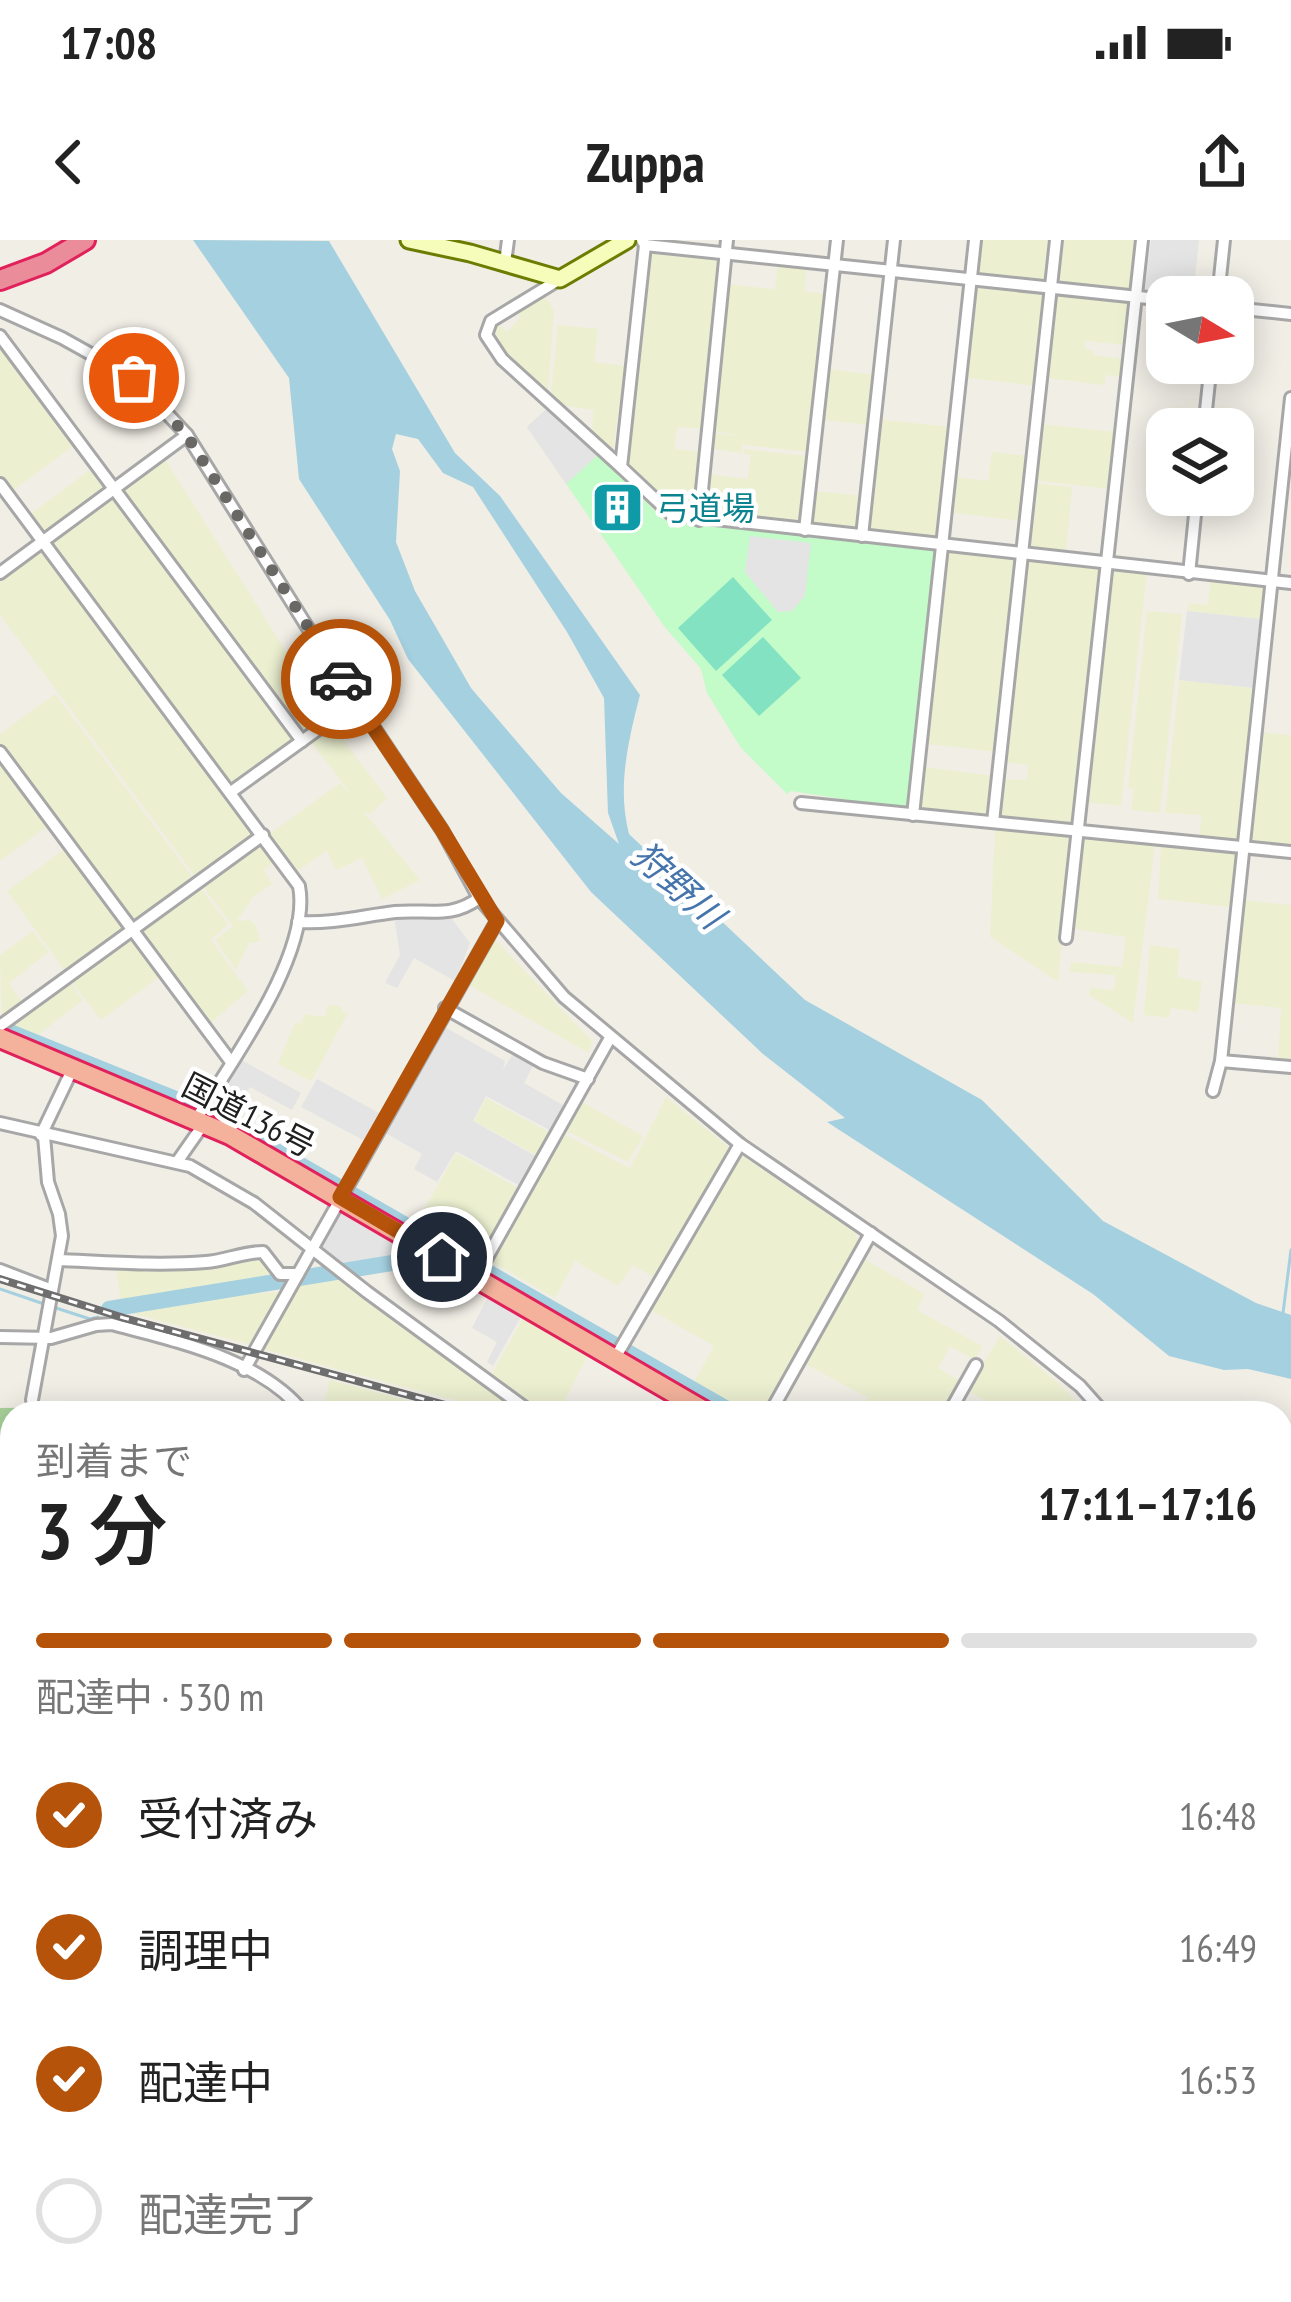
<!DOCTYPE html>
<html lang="ja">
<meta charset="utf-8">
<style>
body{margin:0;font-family:"PT Sans Narrow","Noto Sans JP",sans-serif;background:#f2f2f2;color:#222;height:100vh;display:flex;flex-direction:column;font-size:45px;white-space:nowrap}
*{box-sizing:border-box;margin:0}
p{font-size:39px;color:#767676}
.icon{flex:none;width:66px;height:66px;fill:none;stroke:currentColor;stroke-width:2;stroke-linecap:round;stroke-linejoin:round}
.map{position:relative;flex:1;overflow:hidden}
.details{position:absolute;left:0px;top:1161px;width:1293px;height:903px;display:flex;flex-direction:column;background:#fff;border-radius:36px 36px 0 0;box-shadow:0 6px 30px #0003}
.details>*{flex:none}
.needle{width:78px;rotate:100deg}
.fabs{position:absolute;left:1146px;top:36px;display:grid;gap:24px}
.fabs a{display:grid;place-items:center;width:108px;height:108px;border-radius:24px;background:#fff;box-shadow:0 6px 30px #0003;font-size:60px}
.pin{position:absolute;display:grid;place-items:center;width:102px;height:102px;color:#fff;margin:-51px;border:6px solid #fff;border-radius:50%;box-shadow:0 3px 12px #0007}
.courier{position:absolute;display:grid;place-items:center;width:120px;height:120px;margin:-60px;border:9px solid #b45309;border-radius:50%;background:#fff;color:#222;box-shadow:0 3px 15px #0007}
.headline em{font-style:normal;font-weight:600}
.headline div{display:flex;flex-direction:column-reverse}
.headline{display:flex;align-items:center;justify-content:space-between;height:204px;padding:0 36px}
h1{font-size:78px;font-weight:600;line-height:90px}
.bar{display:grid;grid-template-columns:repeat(4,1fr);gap:18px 12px;align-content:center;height:144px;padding:0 36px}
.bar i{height:15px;border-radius:9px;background:#e0e0e0}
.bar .active{background:#b45309}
.bar p{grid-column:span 4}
ol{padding:0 36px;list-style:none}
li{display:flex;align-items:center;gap:36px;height:132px}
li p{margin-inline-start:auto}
li .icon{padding:12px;border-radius:50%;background:#b45309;color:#fff;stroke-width:4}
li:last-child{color:#767676}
li i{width:66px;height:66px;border:6px solid #e0e0e0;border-radius:50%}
.status{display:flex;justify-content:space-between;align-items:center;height:84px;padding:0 60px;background:#fff;direction:ltr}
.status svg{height:33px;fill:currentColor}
header{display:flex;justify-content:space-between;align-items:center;height:156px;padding:0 36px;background:#fff;font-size:54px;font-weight:600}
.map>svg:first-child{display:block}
.farmland{fill:#ecf0d1}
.forest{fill:#a8d19a}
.park{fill:#c3fbc9}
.pitch{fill:#82e2c1}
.parking{fill:#e4e4e4}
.water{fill:#a5d0e0;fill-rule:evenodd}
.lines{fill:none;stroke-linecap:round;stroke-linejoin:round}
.stream{stroke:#a5d0e0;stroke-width:3}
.river{stroke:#a5d0e0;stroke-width:16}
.minor-casing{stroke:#a7a7a7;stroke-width:16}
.tertiary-casing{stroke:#a7a7a7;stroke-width:20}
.secondary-casing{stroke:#6b7d01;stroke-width:21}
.trunk-casing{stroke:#e1215b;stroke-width:24}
.motorway-casing{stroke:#e1215b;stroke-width:24}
.minor{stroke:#fff;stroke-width:10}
.tertiary{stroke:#fff;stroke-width:14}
.secondary{stroke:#f6fcb9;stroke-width:15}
.trunk{stroke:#f4b29c;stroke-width:18}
.motorway{stroke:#ea8c9a;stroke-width:18}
.rail-casing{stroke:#6e6e6e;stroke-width:8}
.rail{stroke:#fff;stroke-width:3;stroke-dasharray:9;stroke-linecap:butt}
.done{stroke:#696865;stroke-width:12;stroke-dasharray:0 21.6}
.route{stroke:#b45309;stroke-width:15}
.labels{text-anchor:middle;stroke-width:9;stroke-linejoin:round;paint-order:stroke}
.culture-label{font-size:33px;fill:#0d838f;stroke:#fff;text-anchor:start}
.street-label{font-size:33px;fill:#202020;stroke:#fff}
.water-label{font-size:36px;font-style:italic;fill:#4575ac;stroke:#fff}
</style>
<div class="status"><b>17:08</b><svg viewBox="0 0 49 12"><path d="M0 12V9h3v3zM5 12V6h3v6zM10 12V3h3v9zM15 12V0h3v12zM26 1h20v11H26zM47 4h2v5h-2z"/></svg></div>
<header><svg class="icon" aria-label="back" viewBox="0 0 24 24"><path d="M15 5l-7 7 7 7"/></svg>Zuppa<svg class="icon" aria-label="share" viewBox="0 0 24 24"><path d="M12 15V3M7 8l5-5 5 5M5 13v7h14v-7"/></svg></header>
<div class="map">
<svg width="1291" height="2062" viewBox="0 0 1291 2062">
<rect width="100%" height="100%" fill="#f1eee6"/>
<g class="farmland">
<path d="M981,0H1052L1047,44L977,36Z"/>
<path d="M1060,0H1137L1131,53L1055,45Z"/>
<path d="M652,10L724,18L704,189L677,187L675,209L701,212L695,271L672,269L627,226Z"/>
<path d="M778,24L807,27L804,51L825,54L808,212L743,205L741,213L708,208L710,193L745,196L711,191L726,44L775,49Z"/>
<path d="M978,45L1047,52L1037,146L968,138Z"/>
<path d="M1053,53L1130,62L1125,105L1085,101V109L1094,111V115L1124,119L1122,137L1106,135L1104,145L1046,138Z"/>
<path d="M544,54L554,71L548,151L506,117L492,97L491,88L498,84L507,92L520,78L517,69Z"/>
<path d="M558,85L598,89L594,122L625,126L612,215L592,195L593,170L562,165L551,154Z"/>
<path d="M0,103L76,204L12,251L0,235Z"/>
<path d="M828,129L875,135L870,185L822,180Z"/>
<path d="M877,179L950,187L939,299L866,291Z"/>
<path d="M1040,184L1115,192L1109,249L1039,241L1034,237Z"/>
<path d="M745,209L807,216L798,284L712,276L713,266L703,264L707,234L748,239L751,215L744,214Z"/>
<path d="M992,212L1030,216L1023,281L953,273L957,237L988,241Z"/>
<path d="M163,216L328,478L303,495L121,248Z"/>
<path d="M94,227L107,246L43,294L29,275Z"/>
<path d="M1034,243L1072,247L1066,312L1027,308Z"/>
<path d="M815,251L863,256L859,291L811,286Z"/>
<path d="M113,252L297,500L232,546L49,301Z"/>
<path d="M41,307L256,593L196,637L0,375V337Z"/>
<path d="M948,311L1018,319L997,512L927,504Z"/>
<path d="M1026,320L1102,328L1073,586L997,578L1002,539L1027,540L1028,525L1003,522Z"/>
<path d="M1112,329L1147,332L1121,566L1084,562Z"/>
<path d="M1211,339L1265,345L1261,379L1187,371L1189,363L1208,365Z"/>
<path d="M1147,371L1182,374L1160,573L1131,570L1134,549L1128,548Z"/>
<path d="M1179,440L1254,448L1238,603L1199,599L1202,575L1165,573Z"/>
<path d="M55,454L194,639L132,683L0,504V494Z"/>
<path d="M330,483L387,558L369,575L363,571L420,640L382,659L362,618L336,630L327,611L297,631L268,595L340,543L351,554L309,499Z"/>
<path d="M1260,492L1291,495V607L1252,603Z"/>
<path d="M0,520L49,585L0,621Z"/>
<path d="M925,527L994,536L989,578L920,569Z"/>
<path d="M995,588L1072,595L1058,742L990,697Z"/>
<path d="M1083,597L1155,605L1133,783L1089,755L1090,748L1114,750L1116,735L1070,732L1071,722L1122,727L1126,697L1074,689Z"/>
<path d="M259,600L276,620L264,630L272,644L253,657L237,681L250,680L256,686L260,701L249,703L236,730L215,700L233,686L200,643Z"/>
<path d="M1161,605L1237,610L1231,667L1158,659Z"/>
<path d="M66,608L126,688L65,731L7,651Z"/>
<path d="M198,645L228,684L211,700L248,751L209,784L137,689Z"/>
<path d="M1243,660L1291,665V820L1278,818L1281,768L1232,763Z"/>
<path d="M33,691L49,712L9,743L21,761L2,778L0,715Z"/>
<path d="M131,694L162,735L101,780L69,738Z"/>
<path d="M493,698L592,801L589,813L465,743Z"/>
<path d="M1150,705L1180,709L1177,737L1202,742L1198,772L1171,768L1169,778L1144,775Z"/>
<path d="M68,739L83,760L34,798L5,786Z"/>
<path d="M328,764L342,767V772L348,773L311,841L278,824L295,782L300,784L305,774L325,777Z"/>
<path d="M666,857L730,908L653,1037L633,1025L618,1046L575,1021L555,1058L489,1020L561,893L630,928Z"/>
<path d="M486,858L552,894L540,917L474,881Z"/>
<path d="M580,861L643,896L628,922L564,890Z"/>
<path d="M456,913L521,950L483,1019L415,986Z"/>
<path d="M741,915L854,992L859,1001L764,1173H747L694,1142L714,1106L649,1069Z"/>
<path d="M261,1016L276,1039L121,1061L115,1024Z"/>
<path d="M864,1019L925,1054L917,1070L982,1106L975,1120L950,1106L938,1128L961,1142L944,1173H860L868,1158L802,1122Z"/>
<path d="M336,1038L363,1054L524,1173H503L262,1109L296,1046Z"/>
<path d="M281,1052L252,1105L127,1072L258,1053Z"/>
<path d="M524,1076L586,1112L587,1117L558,1173L543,1172L490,1138Z"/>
<path d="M1000,1096L1058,1143L1087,1173H983L988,1162L967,1150Z"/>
<path d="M330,1140L437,1168L455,1173H322Z"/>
</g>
<g class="forest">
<path d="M81,1167L104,1168L106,1173H12V2052H464L474,2062H0V1168Z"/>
<path d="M1291,1633V1783L1281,1796V1645Z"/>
<path d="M783,2052H933L935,2062H787Z"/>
</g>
<path class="park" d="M551,165L664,280L936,311L908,569L791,551L787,554L741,508L707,453L701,429L664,386L527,187Z"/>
<g class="pitch">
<path d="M733,337L772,380L716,431L678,388Z"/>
<path d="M763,397L801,438L759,476L722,435Z"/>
</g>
<g class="parking">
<path d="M1151,0H1199L1193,57L1145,51Z"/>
<path d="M551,165L598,215L566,244L527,187Z"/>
<path d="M750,296L811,303L805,356L792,371L778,372L745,332Z"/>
<path d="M1187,371L1261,379L1254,448L1179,440Z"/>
<path d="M394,676L452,679L470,703L455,741L414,718L397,748L385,743L400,715Z"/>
<path d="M441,785L505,821L503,830L515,810L535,822L524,843L568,868L555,893L486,856L473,881L539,918L522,947L456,911L437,942L414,929L422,914L382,891Z"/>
<path d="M238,818L301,853L292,870L250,847L229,880L209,870Z"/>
<path d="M317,839L381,874L367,902L301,867Z"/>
<path d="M341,967L416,1014L345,1025L319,1006Z"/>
<path d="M489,1055L522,1075L493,1126L487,1122L497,1102L472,1088Z"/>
</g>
<path class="water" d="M193,0L329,1L455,213L500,256L640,455C628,501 617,547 629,594L805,760L982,860L1103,981L1256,1063L1291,1075V1139L1248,1129L1224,1130L1169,1116L1093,1054L827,882L845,878L763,814L591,652L408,419L390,380L299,239L289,138ZM396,194L418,199L443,233L473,247L567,392L604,458L608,573L619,604L561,553L471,448L415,351L396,302L400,231L392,209Z"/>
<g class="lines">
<g class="stream">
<path d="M0,1049L44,1064"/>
<path d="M53,1067L90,1079L98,1077"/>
<path d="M1283,1073L1291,1010"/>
</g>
<g class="river">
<path d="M0,788L210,873L734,1173"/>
<path d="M109,1069L423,1018L438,1004"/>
<path d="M615,2052L631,2062"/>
</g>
<defs>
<g id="minor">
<path d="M642,0L645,5L621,227L671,274L1291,343"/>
<path d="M645,5L1167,60"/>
<path d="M505,23L508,0"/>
<path d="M560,39L491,81L486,95L502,119L621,227"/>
<path d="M1218,57L1224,0"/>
<path d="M1233,68L1291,74"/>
<path d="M0,70L62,98L134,138L187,195L311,393L442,590L479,658L564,757L740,904L999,1081L1080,1146L1104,1173"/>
<path d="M0,96L302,501"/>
<path d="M1204,189L1211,123"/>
<path d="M0,244L299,646C312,713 231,822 197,878"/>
<path d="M699,280L727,0"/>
<path d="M805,290L837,0"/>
<path d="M862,296L894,0"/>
<path d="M0,333L187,195"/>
<path d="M1189,334L1197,255"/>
<path d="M0,512L231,822"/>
<path d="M231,552L331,480"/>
<path d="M801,563L1291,612"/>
<path d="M913,575L975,0"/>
<path d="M993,582L1056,0"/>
<path d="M298,682C333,684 362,676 395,672C428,669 451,679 479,658"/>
<path d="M1066,698L1142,0"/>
<path d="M445,768L543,823L588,839"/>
<path d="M0,786L263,595"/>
<path d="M1221,821L1291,827"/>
<path d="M1213,851L1221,821L1291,158"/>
<path d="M0,883L190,926L254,963L367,1052L532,1173"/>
<path d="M41,895L73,828"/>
<path d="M177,922L205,882"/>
<path d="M59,1020C107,1022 158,1026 206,1022C225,1021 242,1012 263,1012L280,1034H298"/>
<path d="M0,1030L52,1050"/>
<path d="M476,1037L610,798"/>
<path d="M0,1097L51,1098L96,1085L112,1084C175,1101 262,1119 304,1173"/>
<path d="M615,1118L740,904"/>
<path d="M244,1130L497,681"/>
<path d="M32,1160L62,996L59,974L48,942L44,896"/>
<path d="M770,1173L871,993"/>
<path d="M949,1173L976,1125"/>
<path d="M0,1324L12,1321"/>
<path d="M0,1398L12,1385"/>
<path d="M0,1760L12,1744"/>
<path d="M0,1861L12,1858"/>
<path d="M1281,1871H1291"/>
<path d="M1282,1932L1291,1931"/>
<path d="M1281,2015L1291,2012"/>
<path d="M67,2052L68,2062"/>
<path d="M557,2052L563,2062"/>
<path d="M728,2052L734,2062"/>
<path d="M955,2052L963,2062"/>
<path d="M1111,2052L1119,2062"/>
<path d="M1180,2052L1188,2062"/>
<path d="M511,2062L515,2052"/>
<path d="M1075,2062L1077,2052"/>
<path d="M1242,2062L1244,2052"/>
<path d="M1251,2062L1253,2052"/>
</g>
<g id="tertiary">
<path d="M1281,1487L1291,1489"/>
<path d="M0,1488L12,1481"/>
</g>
<path id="secondary" d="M409,0L470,13L560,39L627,0"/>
<g id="trunk">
<path d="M0,798L230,895L708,1173"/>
<path d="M1281,1463L1291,1466"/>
</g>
<path id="motorway" d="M0,40L46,23L85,0"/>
</defs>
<use href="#minor" class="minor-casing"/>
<use href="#tertiary" class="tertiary-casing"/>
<use href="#secondary" class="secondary-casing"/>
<use href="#trunk" class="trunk-casing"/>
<use href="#motorway" class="motorway-casing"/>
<use href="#minor" class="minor"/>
<use href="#tertiary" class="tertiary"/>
<use href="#secondary" class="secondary"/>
<use href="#trunk" class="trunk"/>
<use href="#motorway" class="motorway"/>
<defs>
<g id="rail">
<path d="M0,1039L124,1078L475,1173"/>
<path d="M1281,1477L1291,1479"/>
</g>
</defs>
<use href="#rail" class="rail-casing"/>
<use href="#rail" class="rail"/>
</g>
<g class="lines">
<path class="done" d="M134,138L187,196L341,439"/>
<path class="route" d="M341,439L442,590L497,681L340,957L442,1017"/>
</g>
<defs>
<symbol id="building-square" viewBox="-11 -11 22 22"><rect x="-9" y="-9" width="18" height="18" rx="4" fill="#0f9aa8" stroke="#fff"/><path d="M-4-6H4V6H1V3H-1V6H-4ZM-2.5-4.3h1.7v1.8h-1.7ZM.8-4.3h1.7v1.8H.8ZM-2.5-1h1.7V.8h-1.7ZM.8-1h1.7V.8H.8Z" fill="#fff"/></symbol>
</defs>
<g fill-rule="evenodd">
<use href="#building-square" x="588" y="238" width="59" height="59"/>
</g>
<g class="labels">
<g class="culture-label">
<text x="656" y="280">弓道場</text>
</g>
<g class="street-label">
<text transform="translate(249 875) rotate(27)" y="12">国道136号</text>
</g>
<g class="water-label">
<text transform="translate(678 645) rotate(42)" y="13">狩野川</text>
</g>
</g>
</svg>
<div class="fabs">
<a><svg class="needle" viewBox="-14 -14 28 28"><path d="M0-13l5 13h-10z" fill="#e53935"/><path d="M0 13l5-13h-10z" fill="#767676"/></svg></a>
<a><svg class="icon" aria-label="layers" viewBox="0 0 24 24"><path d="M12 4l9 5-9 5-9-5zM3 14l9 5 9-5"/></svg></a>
</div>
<div class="pin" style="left:134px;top:138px;background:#ea580c"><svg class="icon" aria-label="bag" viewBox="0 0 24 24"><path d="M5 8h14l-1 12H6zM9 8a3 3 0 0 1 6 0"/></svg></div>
<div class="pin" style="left:442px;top:1017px;background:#1f2937"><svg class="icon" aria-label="home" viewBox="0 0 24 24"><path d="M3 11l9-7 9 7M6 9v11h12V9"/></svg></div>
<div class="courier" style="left:341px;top:439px"><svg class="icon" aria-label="car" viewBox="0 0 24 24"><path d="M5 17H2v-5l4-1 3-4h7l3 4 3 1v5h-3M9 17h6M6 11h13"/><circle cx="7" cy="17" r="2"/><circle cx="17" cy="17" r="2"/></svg></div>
<section class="details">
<div class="headline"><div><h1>3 分</h1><p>到着まで</p></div><em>17:11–17:16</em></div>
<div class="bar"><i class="active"></i><i class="active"></i><i class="active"></i><i></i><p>配達中 · 530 m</p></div>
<ol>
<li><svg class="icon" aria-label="check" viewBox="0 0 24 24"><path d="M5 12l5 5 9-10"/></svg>受付済み<p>16:48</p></li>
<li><svg class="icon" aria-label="check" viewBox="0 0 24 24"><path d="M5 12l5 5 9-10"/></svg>調理中<p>16:49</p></li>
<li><svg class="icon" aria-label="check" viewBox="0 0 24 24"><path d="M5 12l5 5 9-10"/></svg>配達中<p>16:53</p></li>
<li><i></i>配達完了</li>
</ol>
</section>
</div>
